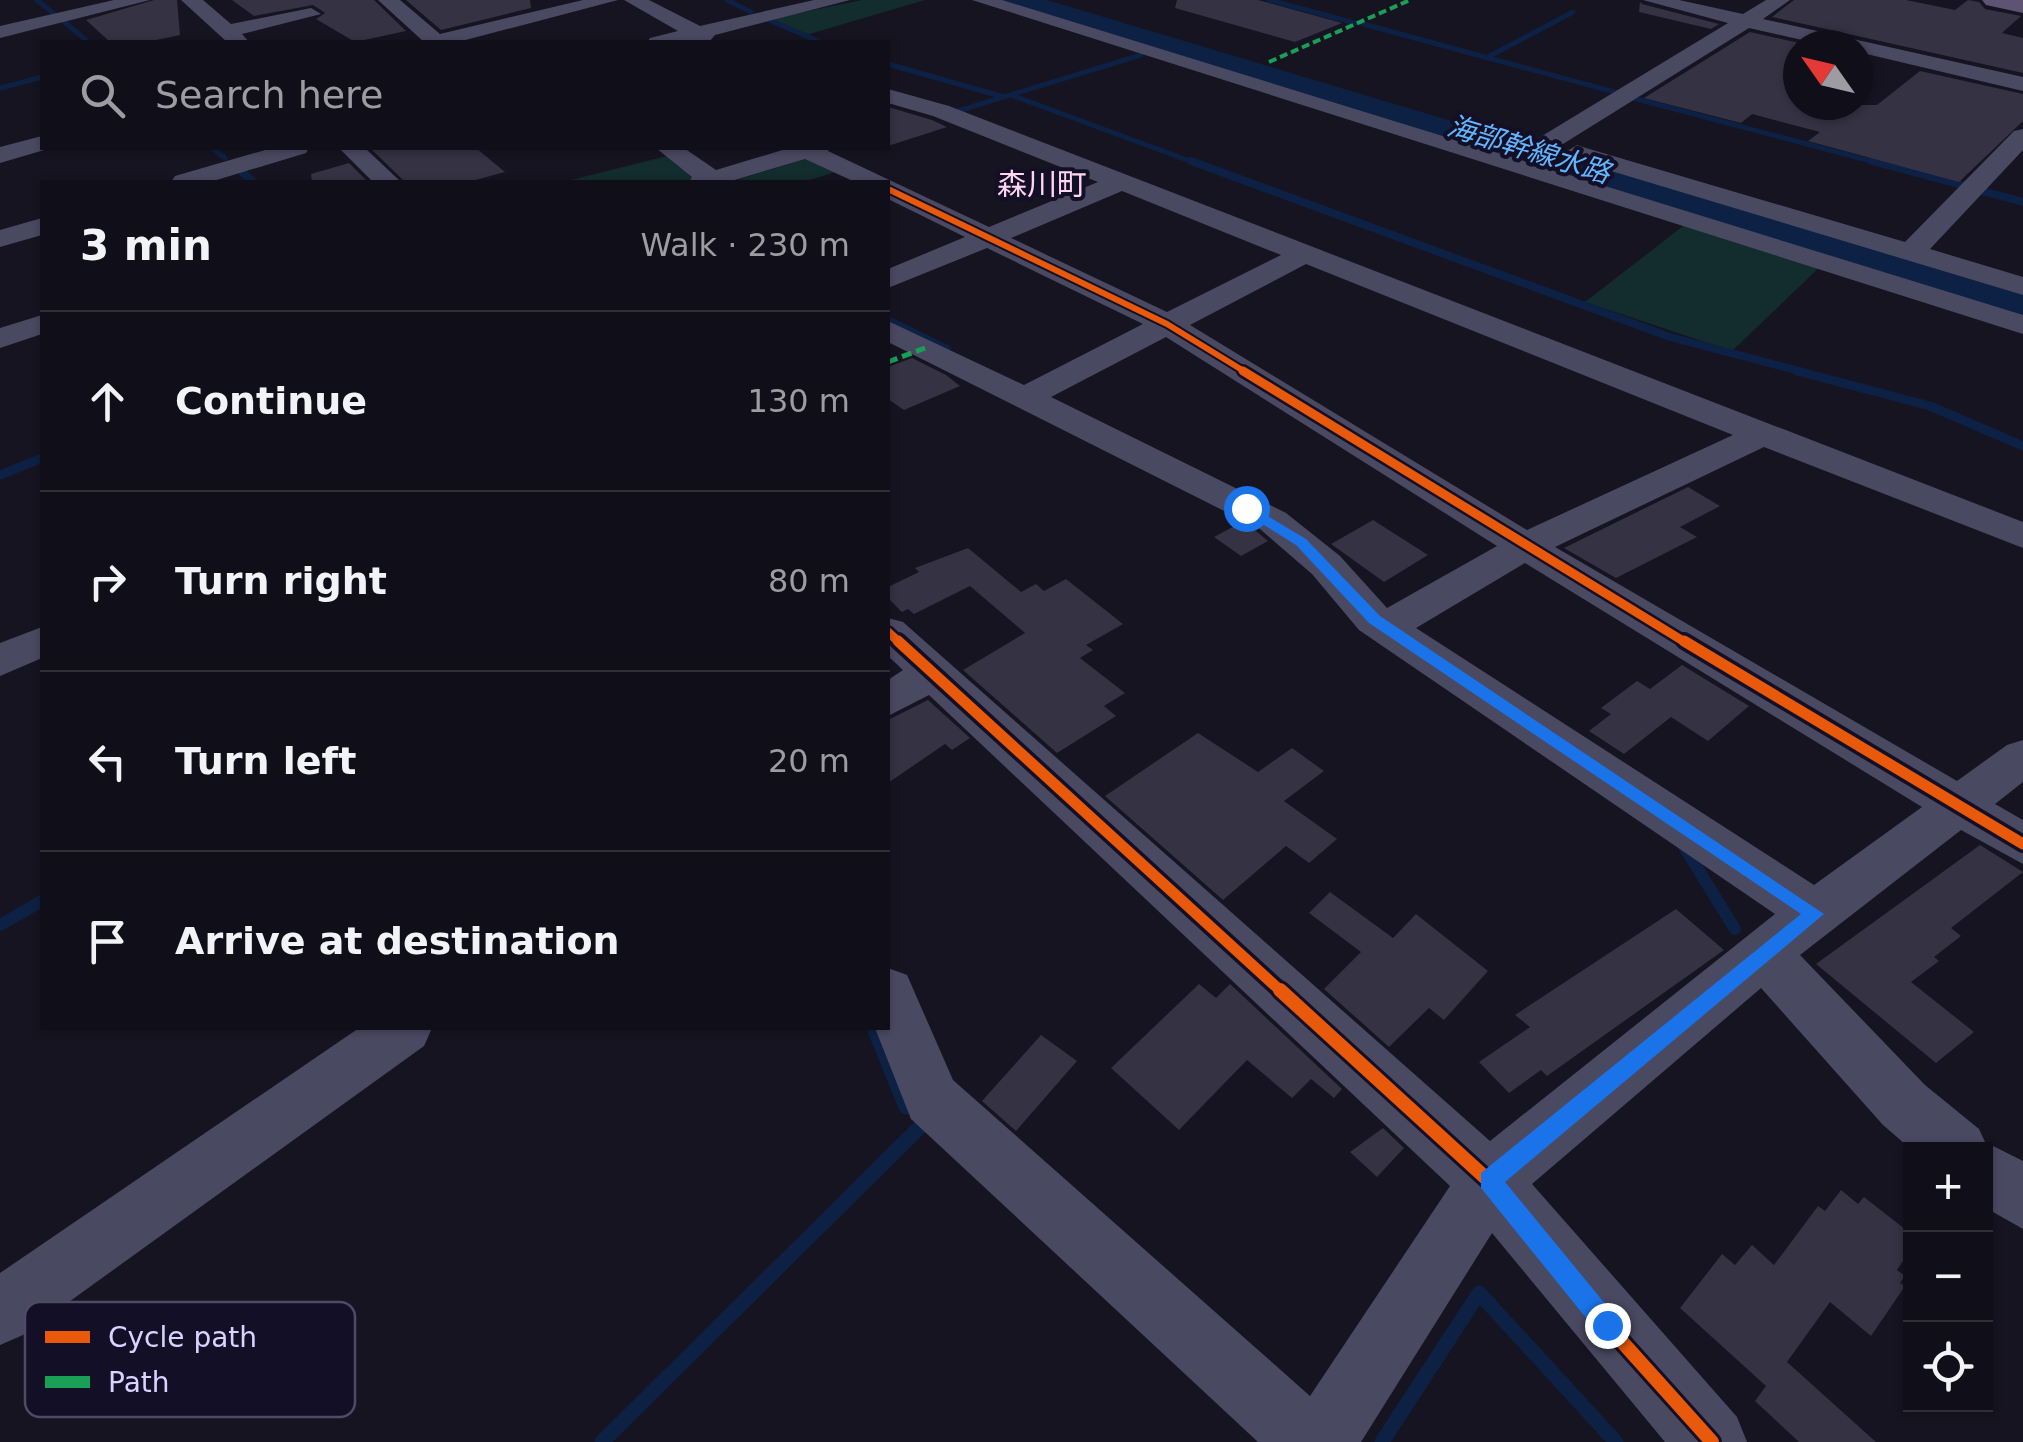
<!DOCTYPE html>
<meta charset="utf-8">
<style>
body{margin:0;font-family:"DejaVu Sans","Noto Sans JP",sans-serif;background:#1e1d26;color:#f1f3f6}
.controls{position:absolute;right:30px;bottom:30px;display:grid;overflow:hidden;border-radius:0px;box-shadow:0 2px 8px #0004}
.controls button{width:90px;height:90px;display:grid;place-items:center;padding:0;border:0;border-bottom:2px solid #302f38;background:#100f19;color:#f1f3f6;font:50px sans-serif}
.compass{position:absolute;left:1783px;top:30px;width:90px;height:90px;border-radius:50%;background:#100f19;box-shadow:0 2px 8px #0004;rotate:304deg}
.stop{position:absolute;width:30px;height:30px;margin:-22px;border:8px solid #1a73e8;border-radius:50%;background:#fff}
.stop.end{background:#1a73e8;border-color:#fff;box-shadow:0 2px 10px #0008}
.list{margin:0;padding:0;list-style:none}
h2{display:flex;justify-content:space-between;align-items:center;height:130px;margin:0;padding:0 40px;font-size:42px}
h2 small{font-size:32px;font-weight:400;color:#9c9ca2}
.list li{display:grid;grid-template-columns:65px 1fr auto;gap:30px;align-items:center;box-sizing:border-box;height:180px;padding:0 40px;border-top:2px solid #302f38}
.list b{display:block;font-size:38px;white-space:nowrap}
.list em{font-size:32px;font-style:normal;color:#9c9ca2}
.icon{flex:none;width:55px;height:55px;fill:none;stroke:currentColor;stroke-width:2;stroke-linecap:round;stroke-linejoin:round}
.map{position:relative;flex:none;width:2023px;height:1442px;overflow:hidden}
.search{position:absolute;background:#100f19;box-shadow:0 2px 8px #0004;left:40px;top:40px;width:850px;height:110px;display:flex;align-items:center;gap:25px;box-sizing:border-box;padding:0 35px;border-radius:0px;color:#9c9ca2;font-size:38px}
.panel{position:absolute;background:#100f19;box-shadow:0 2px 8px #0004;left:40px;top:180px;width:850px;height:850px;border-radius:0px}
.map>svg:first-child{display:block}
.green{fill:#132c2d}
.water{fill:#0d2144}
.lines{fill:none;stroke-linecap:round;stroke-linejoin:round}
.stream-far4{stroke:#0d2144;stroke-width:5}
.stream-far3{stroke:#0d2144;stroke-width:8}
.stream-far2{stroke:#0d2144;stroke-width:9}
.stream-far1{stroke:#0d2144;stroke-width:12}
.stream{stroke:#0d2144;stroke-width:15}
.building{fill:#343243}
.minor{fill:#4a4962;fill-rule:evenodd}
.major{fill:#5e5373;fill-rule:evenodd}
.quiet-far1{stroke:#1a9f57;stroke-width:4;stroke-dasharray:8 4;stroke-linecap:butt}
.quiet{stroke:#1a9f57;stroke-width:5;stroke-dasharray:10 5;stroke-linecap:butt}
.cycleway-far3-casing{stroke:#130f26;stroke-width:10}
.cycleway-far2-casing{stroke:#130f26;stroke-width:14}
.cycleway-far1-casing{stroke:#130f26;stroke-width:18}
.cycleway-casing{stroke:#130f26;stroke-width:20}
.cycleway-far3{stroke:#e8590c;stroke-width:6}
.cycleway-far2{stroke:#e8590c;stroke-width:9}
.cycleway-far1{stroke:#e8590c;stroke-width:11}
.cycleway{stroke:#e8590c;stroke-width:14}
.route{fill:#1a73e8}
.labels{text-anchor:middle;stroke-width:8;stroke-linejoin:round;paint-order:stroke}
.far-water-label{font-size:28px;font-style:italic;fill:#62b6ff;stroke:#130f26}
.far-quarter-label{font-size:30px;fill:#ffd6f0;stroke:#130f26}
.key{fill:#130f26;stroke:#4e4a67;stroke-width:2.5}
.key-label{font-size:28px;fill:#d9d4ff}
</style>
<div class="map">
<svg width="2023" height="1442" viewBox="0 0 2023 1442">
<rect width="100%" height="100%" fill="#161421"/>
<!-- green -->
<path class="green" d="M862,0H925L806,35L770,19Z
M671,155L702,180L563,182Z
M808,158L835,172L803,182H730Z
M1687,223L1822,265L1732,351L1585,302Z"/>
<!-- water -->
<path class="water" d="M997,0H1047L2023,292V318Z"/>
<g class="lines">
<!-- stream-far4 -->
<path class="stream-far4" d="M37,0L58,17
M727,0L751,12
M1269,0L1355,23
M61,19L88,42
M769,20L820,42
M1363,24L1622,94
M1486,58L1573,12
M888,64L1004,97
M0,88L42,77
M1011,95L1198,164
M1633,98L1882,164
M958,111L1141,55
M212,148L225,158"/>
<!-- stream-far3 -->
<path class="stream-far3" d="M1191,161L1670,337L1807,373
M1872,161L1966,186
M243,173L254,182
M1982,191L2023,202
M888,320L947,349"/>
<!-- stream-far2 -->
<path class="stream-far2" d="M1797,371L1930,406L2023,446
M0,475L42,458"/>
<!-- stream-far1 -->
<path class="stream-far1" d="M1683,845L1735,929
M0,925L42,901"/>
<!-- stream -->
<path class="stream" d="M874,1028L906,1107
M602,1442L921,1126
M1382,1442L1479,1293L1616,1442"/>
</g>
<!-- building -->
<path class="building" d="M154,0H177L180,35L147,42H110L86,20Z
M232,0H374L406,31L355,42L316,19L325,13L313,5L254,16Z
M406,0H530L531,8L441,30Z
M1177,0H1258L1342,23L1295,42L1175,8Z
M1794,0H1906L1955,10L1968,0L1979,2L1985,9L2021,16L2002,33L2023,38V73L1772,17Z
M1640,2L1642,4L1719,24L1711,29L1639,12Z
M1750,32L1804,44L1798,45V105H1877L1920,71L2023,94V121L1959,182L1808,141L1820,132L1752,114L1741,123L1644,98Z
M888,107L932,120L947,127L888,146Z
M370,148H476L505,172L468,182H405Z
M349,163L368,182H312L311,174Z
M912,358L946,375L960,386L904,410L888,399V367Z
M1688,487L1720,506L1680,527L1697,537L1616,578L1564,548Z
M1373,520L1428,555L1384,582L1331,544Z
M1240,523L1256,531L1268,541L1241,556L1214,537Z
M968,548L1021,592L1036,584L1044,591L1066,579L1123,624L1086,645L1093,650L1080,658L1125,693L1104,706L1116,716L1057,753L963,670L1025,633L970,586L914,614L908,609L902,612L888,598V587L919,572L915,568Z
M1682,665L1749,706L1708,741L1671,717L1624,754L1589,731L1611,714L1601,708L1637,681L1650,689Z
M928,700L970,738L952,750L945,744L888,783V720Z
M1198,733L1258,772L1292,748L1324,771L1284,801L1337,839L1309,863L1286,846L1223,900L1105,796Z
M1980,845L2023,872L1951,928L1961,936L1934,957L1939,961L1911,982L1974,1032L1936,1063L1816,964Z
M1330,892L1393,938L1416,914L1488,971L1444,1020L1429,1008L1389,1047L1324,989L1361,952L1309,913Z
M1676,909L1724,950L1547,1076L1541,1070L1509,1093L1479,1062L1530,1027L1515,1015Z
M1199,984L1216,998L1230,984L1342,1089L1334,1098L1311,1079L1292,1098L1247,1060L1179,1130L1111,1068Z
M1041,1035L1077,1061L1016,1131L982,1101Z
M1383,1128L1404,1148L1377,1177L1350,1152Z
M1841,1190L1858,1204L1864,1197L1910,1233V1250L1897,1270L1905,1276L1900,1283L1905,1286L1871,1336L1830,1302L1787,1362L1876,1442H1799L1755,1401L1766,1386L1680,1308L1722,1254L1735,1265L1752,1245L1774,1265L1818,1206L1825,1211Z"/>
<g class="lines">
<!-- minor -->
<path class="minor" d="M114,0H150L0,38V26Z
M181,0H203L231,24L311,8L321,14L242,34L249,42H227Z
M378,0H400L440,34L583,0H618L458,42H424Z
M624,0H649L700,26L814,0H850L715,35L709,42H647L650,38L678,31Z
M972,0H1002L2023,315V334Z
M1643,0H1679L1743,14L1766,0H1790L1763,19L2023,77V91L1858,52V45H1824L1749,28L1555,149H1537L1534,144L1537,139L1728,23Z
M888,89L949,106L2023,522V548L1764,447L1555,547L1957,781L2007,745L2023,740V782L1995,804L2023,820V864L1961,830L1800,955L1925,1085L1979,1129L1985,1142L2023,1161V1229L1986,1208V1150H1912L1883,1125L1761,988L1532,1184L1737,1417L1747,1442H1665L1492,1233L1361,1442H1258L911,1119L875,1028H888V968L907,975L953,1080L1310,1396L1450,1186L929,695L888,716V680L903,670L888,656V618L903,622L1490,1141L1775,914L1359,630L1312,574L1260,529L888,342V321L1024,385L1143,324L987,248L888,288V269L965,237L888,199V182H855L805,159L728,182H689L692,177L656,148H684L716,170L789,148H829L828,151L989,227L1098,182L933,116L888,103ZM1122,191L1281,255L1167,312L1011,238ZM1306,264L1733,435L1527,530L1190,325ZM1166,337L1497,546L1387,608L1340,556L1286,513L1051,397ZM1525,563L1922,807L1814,885L1416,628Z
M2023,129V150L1930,249L2023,277V295L1568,158L1564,153L1577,145L1586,148L1905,242L2014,131Z
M42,136V148H51L0,163V147Z
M272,148H309L306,153L210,182H171L175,176Z
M339,148H365L401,182H373Z
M42,218V235L0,247V230Z
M42,315V334L0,348V328Z
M42,627V658L0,676V643Z
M359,1028H432L424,1046L23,1335L0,1345V1273Z"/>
<!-- major -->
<path class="major" d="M1982,0H2023V13L1986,5Z"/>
<!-- quiet-far1 -->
<path class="quiet-far1" d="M1269,62L1410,0"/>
<!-- quiet -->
<path class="quiet" d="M888,362L925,348"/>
<defs>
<path id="cycleway-far3" d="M888,189L1167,324L1247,373"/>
<path id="cycleway-far2" d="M1243,371L1688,644
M888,632L901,644"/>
<path id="cycleway-far1" d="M898,641L1283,993
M1684,641L2023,844"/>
<path id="cycleway" d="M1280,990L1489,1181L1607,1325L1712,1442"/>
</defs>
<!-- cycleway-far3 casing -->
<use href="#cycleway-far3" class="cycleway-far3-casing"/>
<!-- cycleway-far2 casing -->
<use href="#cycleway-far2" class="cycleway-far2-casing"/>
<!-- cycleway-far1 casing -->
<use href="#cycleway-far1" class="cycleway-far1-casing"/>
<!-- cycleway casing -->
<use href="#cycleway" class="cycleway-casing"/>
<!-- cycleway-far3 -->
<use href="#cycleway-far3" class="cycleway-far3"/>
<!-- cycleway-far2 -->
<use href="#cycleway-far2" class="cycleway-far2"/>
<!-- cycleway-far1 -->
<use href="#cycleway-far1" class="cycleway-far1"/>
<!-- cycleway -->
<use href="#cycleway" class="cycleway"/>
</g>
<!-- route -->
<path class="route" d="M1242,506H1251L1306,539L1380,616L1824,914L1505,1182L1616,1317L1619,1325L1616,1334L1607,1337L1599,1334L1481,1188V1173L1801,914L1369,623L1296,545L1242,511Z"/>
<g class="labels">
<!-- far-water labels -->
<g class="far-water-label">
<text transform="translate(1529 149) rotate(17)" y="10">海部幹線水路</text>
</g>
<!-- far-quarter labels -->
<g class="far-quarter-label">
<text x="1042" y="195">森川町</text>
</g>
</g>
<!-- legend -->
<rect x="25" y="1302" width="330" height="115" rx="15" class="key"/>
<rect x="45" y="1331" width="45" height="12" fill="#e8590c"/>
<rect x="45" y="1376" width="45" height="12" fill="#1a9f57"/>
<g class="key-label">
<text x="108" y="1347">Cycle path</text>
<text x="108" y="1392">Path</text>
</g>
</svg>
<div class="controls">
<button>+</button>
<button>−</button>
<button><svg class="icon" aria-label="locate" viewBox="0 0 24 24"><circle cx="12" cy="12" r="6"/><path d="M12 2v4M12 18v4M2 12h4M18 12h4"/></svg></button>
</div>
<svg class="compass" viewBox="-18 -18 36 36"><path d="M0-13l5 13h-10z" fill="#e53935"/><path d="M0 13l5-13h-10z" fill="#9c9ca2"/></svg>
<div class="stop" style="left:1246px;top:508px"></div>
<div class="stop end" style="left:1607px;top:1325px"></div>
<div class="search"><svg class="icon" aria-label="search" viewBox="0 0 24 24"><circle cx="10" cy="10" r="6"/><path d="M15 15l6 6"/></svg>Search here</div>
<section class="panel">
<h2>3 min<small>Walk · 230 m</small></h2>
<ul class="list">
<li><svg class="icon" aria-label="ahead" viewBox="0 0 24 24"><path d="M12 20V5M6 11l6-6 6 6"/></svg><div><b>Continue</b></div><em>130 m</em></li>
<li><svg class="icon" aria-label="right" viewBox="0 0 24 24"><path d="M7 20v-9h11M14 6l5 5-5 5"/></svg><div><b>Turn right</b></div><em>80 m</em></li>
<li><svg class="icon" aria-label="left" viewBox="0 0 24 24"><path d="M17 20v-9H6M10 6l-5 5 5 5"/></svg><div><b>Turn left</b></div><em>20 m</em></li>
<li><svg class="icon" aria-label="arrive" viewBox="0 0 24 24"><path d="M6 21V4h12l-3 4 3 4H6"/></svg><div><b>Arrive at destination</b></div></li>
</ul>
</section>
</div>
